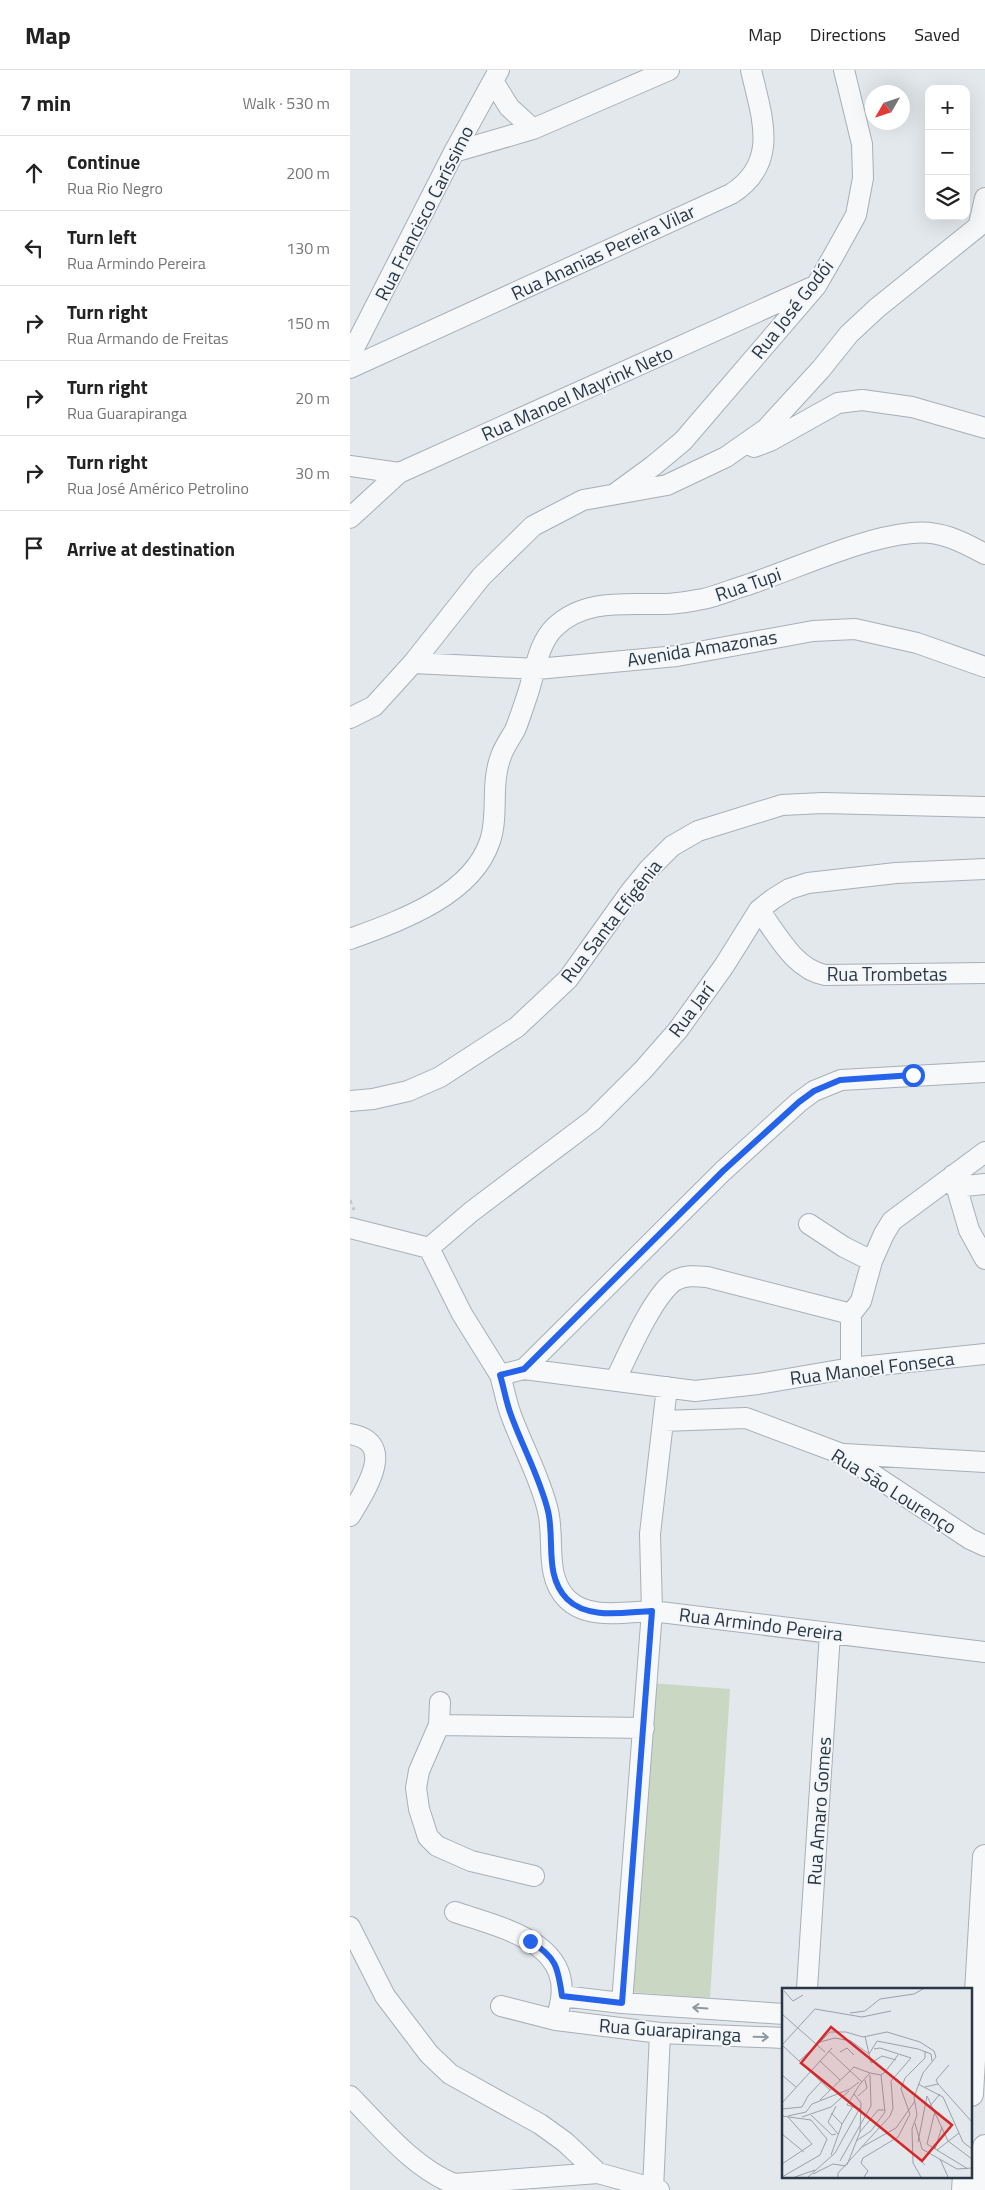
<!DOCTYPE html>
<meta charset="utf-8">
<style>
body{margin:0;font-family:"Titillium Web",sans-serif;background:#f2f2f2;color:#222}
.controls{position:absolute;right:15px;top:15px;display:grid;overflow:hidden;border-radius:10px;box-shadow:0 5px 20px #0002}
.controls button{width:45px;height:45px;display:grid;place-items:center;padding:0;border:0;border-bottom:1px solid #e0e0e0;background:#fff;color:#222;font:25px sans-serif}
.compass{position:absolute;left:515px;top:15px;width:45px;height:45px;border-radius:50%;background:#fff;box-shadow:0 5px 20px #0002;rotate:231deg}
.stop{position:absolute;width:15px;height:15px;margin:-11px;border:4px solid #2563eb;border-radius:50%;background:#fff}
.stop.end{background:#2563eb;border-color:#fff;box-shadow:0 1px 5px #0008}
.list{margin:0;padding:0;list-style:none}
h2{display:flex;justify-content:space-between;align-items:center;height:65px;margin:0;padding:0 20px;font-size:21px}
h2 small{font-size:16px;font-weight:400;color:#767676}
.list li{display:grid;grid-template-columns:32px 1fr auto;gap:15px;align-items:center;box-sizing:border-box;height:75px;padding:0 20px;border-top:1px solid #e0e0e0}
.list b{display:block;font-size:19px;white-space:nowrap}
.list p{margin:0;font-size:16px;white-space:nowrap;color:#767676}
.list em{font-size:16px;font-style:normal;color:#767676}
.icon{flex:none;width:28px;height:28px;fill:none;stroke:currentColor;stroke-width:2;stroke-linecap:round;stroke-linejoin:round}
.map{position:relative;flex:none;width:635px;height:2120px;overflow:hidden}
header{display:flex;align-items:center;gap:30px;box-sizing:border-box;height:70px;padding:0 25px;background:#fff;border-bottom:1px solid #e0e0e0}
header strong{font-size:24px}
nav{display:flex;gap:28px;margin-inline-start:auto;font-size:18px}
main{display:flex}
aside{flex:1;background:#fff}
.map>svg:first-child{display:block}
.green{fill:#cad7c3}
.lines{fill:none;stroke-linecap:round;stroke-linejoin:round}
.minor-casing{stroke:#a7afb7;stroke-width:22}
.tertiary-casing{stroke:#a7afb7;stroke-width:26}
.path{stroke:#c1c6cb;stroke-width:3;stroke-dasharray:4 4;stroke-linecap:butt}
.minor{stroke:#f6f8fa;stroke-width:20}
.tertiary{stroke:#f6f8fa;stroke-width:24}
.oneway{stroke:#9098a0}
.route{stroke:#2563eb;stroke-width:6}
.labels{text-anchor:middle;stroke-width:4;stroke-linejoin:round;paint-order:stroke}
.street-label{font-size:19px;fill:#293746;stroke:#f3f6f9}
.inset-road{fill:none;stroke:#99a1aa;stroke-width:1}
.view{fill:#d62828;fill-opacity:0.15;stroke:#d62828;stroke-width:2.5}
.inset-edge{fill:none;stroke:#293746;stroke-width:2.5}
</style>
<header>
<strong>Map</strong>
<nav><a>Map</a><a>Directions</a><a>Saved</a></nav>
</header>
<main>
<aside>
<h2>7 min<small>Walk · 530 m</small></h2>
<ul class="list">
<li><svg class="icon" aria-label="ahead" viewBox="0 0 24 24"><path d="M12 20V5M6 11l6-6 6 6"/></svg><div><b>Continue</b><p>Rua Rio Negro</p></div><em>200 m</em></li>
<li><svg class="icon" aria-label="left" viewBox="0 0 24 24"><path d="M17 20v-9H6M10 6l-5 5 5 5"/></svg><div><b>Turn left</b><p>Rua Armindo Pereira</p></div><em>130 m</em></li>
<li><svg class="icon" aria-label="right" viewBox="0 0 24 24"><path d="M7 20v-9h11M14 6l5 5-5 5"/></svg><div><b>Turn right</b><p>Rua Armando de Freitas</p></div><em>150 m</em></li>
<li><svg class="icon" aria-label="right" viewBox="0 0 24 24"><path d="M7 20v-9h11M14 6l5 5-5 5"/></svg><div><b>Turn right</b><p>Rua Guarapiranga</p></div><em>20 m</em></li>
<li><svg class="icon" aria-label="right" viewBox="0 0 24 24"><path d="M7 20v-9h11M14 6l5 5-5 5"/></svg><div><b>Turn right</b><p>Rua José Américo Petrolino</p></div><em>30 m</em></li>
<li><svg class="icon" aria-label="arrive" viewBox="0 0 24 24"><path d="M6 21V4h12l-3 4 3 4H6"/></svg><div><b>Arrive at destination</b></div></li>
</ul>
</aside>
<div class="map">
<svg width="635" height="2120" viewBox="0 0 635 2120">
<rect width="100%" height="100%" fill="#e3e8ec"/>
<!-- green -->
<path class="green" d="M300,1613L380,1619L360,1928L280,1922Z"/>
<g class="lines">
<defs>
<path id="minor" d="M143,11L159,37L183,59
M104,82L183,59L319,0
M629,154L635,128
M0,286L104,82L149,0
M0,298L381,124C430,93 412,48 401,0
M404,377L420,371L488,333L512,330L562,337L635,358
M0,396L49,403
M266,423L303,396L333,371L466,216L485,183L506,145L513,108L512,74L494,0
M0,448L49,403L460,218
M63,593L187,599L327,586L463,561L505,559L567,573L635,597
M0,648L24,636L63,593L131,507L183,456L233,430L317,415L376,387L416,359L471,299L499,264L527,238L635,151
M409,840C427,864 444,899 475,905L635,903
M0,869C49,851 122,826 140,771C149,745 140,714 151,686C154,677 160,669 165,660C170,648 174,635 178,623C185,602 188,573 205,557C235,528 277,535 315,534C328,534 341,531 353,529C367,526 381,520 394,516C446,499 509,468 562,463C590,460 611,471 635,484
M0,1031L23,1029L58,1021L90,1007L167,957L218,909L281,821L299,799L322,776L348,761L432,735L473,733L635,737
M603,1105L619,1160L635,1189
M605,1117L635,1114
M459,1154L494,1177L522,1191
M0,1158L79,1178L112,1244L150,1305L174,1299L345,1321L408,1314L501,1298L635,1284
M79,1178L121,1142L243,1050L293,1000L328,960L374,896L409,840L423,829L439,819L458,813L546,803L635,799
M501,1298V1244L511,1231L522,1191L534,1164L542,1151L635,1082
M174,1299L373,1101L449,1032L464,1021L491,1010L635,1002
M150,1305C154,1318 156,1332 161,1345C173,1378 190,1407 198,1441C205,1470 194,1506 217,1529C238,1550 275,1542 302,1541L635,1582
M266,1309C277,1286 304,1223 326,1210C336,1205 346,1206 357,1207L501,1244
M313,1351L396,1348L492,1384L620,1469L635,1476
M0,1364C49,1372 14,1422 0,1446
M494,1384L635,1392
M90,1632L89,1655L69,1701L66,1718L69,1739L78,1767L87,1776L121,1791L184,1806
M89,1655L294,1658
M105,1842C152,1858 227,1873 209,1939
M0,1857L35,1926L79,1984L100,2004L190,2054L215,2072L248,2103L309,2120
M457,1919L480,1563
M212,1926L272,1933L434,1944
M272,1933L302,1541L300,1464L317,1317
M151,1936L206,1950L310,1963L434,1968
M0,2026C31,2057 62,2097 104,2114L248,2103
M303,2120L310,1963"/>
<path id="tertiary" d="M621,2024L635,1787
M614,2120L615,2106
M633,2120L635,2077"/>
</defs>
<!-- minor casing -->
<use href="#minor" class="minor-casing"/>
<!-- tertiary casing -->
<use href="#tertiary" class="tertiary-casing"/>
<!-- path -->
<path class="path" d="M0,1130L4,1140"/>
<!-- minor -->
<use href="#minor" class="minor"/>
<!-- tertiary -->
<use href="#tertiary" class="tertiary"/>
</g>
<!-- one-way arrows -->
<defs><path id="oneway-shaft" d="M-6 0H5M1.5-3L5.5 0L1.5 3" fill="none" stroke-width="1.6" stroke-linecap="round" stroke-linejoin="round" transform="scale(1.25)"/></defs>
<g class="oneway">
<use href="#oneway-shaft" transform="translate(350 1938) rotate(-176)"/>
<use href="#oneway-shaft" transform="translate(411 1967) rotate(2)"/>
</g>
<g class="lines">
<!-- route -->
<path class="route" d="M180,1871C206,1887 208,1897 212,1926L272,1933L302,1541C275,1542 238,1550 217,1529C194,1506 205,1470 198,1441C190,1408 173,1378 161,1345C156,1332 154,1318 150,1305L174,1299L373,1101L449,1032L464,1021L490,1010L563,1005"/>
</g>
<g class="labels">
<!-- street labels -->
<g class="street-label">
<text transform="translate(74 143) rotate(-63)" y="7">Rua Francisco Caríssimo</text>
<text transform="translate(253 182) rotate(-25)" y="7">Rua Ananias Pereira Vilar</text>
<text transform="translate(442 239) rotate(-52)" y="7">Rua José Godói</text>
<text transform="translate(227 323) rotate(-24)" y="7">Rua Manoel Mayrink Neto</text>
<text transform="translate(398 514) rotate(-19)" y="7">Rua Tupi</text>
<text transform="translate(352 578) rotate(-9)" y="7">Avenida Amazonas</text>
<text transform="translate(261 851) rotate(-52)" y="7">Rua Santa Efigênia</text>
<text x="537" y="911">Rua Trombetas</text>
<text transform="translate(341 940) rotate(-53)" y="7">Rua Jarí</text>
<text transform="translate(522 1298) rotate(-7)" y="7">Rua Manoel Fonseca</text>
<text transform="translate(544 1421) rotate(32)" y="7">Rua São Lourenço</text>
<text transform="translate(411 1554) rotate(7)" y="7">Rua Armindo Pereira</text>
<text transform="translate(469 1741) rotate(-86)" y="7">Rua Amaro Gomes</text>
<text transform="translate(320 1960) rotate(4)" y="7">Rua Guarapiranga</text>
</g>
</g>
<!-- overview -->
<g transform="translate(432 1918)">
<rect width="190" height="190" fill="#e3e8ec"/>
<path class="inset-road" d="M2,3L11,13L21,7M68,25L83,23L98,11L132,6L141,1M0,26L43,64M83,48L89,75L100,68L114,72M38,54L48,44H64L81,49L105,44L138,54L152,63L154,69L141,85L132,109L135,127L130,141L131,175L139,189M0,57L33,21L80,29L109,23M0,57L48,102M47,63L80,94M58,64L65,60L72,67M17,73L38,54L53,50L69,53L87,66L95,53L136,61L149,66L150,73M38,73L58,92M0,87L14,99M136,96L161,109L181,154L190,161M156,96L154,92L167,77M143,99L156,96L190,134M76,108L85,100L83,92M38,112L72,79L88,85M0,115L50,60M54,118L46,134L56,146M148,118L158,106M0,121L20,119L26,108L40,93M79,121L65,117L78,96L88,85L99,87L103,84L116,67M153,123L145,156L186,181M49,125L60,136M29,127L50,147L54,146M0,128L29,132L45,151L38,167L0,189M6,128L24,124L30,116L68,101L77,94M20,129L49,119L67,103M133,135L140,161L175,181L190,180M78,144L96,122H103M0,146L22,164M74,153L89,143L103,124L99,87M136,154L145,108L166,153L190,171M153,161L160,139M77,162L108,128L111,120L109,93L129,70L98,60L92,61M155,162L177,145M132,166L143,177M49,167L60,136L71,118M158,171L166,189M58,173L89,118L88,87M0,176L30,156L6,129M65,177L78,144L79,115L72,106M31,186L51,176L64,178M13,189L33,182M26,189L53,165L78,120M56,189V185L80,159L114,140L133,113M82,189L86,183L79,175L81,170L116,149L128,126L119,101L123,90L143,70V63"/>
<path class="view" d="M49,39L170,137L140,173L19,75Z"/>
<rect width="190" height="190" class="inset-edge"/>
</g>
</svg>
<div class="controls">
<button>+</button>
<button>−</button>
<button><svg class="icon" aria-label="layers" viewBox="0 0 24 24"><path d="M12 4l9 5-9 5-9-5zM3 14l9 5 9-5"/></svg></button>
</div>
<svg class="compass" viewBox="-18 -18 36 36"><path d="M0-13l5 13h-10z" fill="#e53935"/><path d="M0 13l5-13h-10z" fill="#767676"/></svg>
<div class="stop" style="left:563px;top:1005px"></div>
<div class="stop end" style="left:180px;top:1871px"></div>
</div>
</main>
